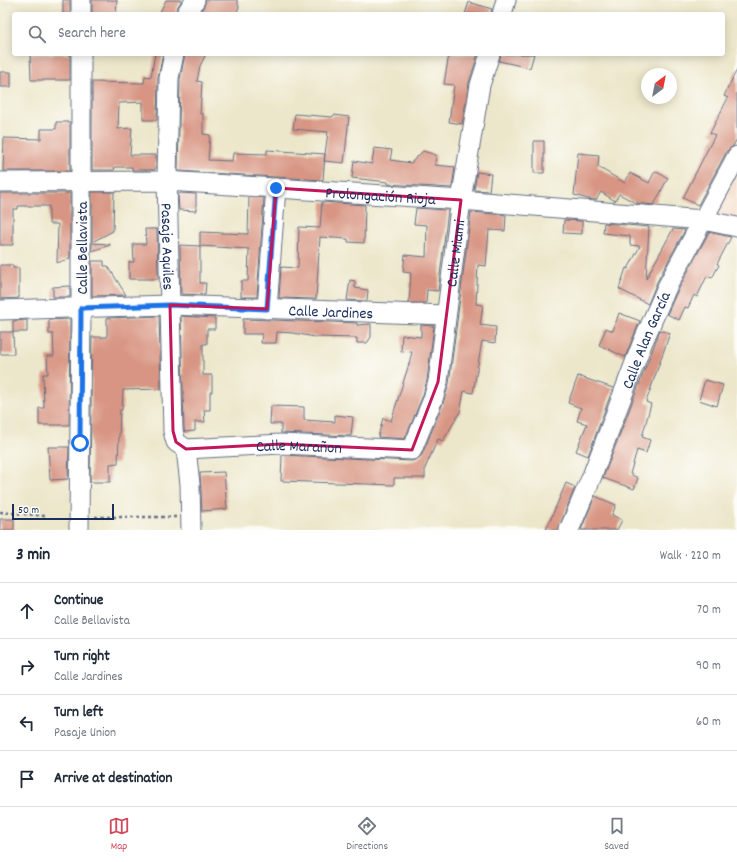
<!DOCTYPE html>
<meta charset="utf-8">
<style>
body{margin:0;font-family:Dekko,sans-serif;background:#f6f6f7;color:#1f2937}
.compass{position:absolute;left:641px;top:68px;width:36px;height:36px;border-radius:50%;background:#fff;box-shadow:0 2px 10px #0003;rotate:32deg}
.scale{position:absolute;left:12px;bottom:10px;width:102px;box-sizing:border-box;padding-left:4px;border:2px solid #1b2f5e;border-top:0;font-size:11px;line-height:14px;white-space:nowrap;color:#1b2f5e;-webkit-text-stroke:3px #fdfcf7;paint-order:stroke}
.stop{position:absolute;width:12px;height:12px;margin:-9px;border:3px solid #1a73e8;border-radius:50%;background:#fff}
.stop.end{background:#1a73e8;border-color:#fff;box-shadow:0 1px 4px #0008}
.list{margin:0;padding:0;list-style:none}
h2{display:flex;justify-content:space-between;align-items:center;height:52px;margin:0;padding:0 16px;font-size:17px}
h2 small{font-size:13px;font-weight:400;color:#747a83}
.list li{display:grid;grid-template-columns:26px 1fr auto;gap:12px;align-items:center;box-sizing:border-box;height:56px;padding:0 16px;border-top:1px solid #e0e1e3}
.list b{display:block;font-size:15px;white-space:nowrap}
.list p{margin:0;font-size:13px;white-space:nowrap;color:#747a83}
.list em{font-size:13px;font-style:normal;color:#747a83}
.icon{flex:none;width:22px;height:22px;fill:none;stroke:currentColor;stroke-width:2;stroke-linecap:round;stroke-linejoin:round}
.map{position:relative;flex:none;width:737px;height:530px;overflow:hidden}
.search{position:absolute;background:#fff;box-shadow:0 2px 10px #0003;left:12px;right:12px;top:12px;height:44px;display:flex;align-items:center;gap:10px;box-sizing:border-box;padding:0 14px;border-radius:4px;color:#747a83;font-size:15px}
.sheet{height:276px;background:#fff}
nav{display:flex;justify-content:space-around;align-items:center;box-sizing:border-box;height:56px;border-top:1px solid #e0e1e3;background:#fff;font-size:11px;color:#747a83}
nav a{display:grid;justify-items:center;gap:2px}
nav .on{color:#d1495b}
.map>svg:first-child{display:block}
.built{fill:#f2d4be}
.building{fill:#d89583}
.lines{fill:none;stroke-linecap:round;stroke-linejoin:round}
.minor-casing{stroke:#646f84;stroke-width:21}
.path{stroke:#646f84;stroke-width:2.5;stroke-dasharray:3 3;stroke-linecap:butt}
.minor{stroke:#fff;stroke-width:19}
.route{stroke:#1a73e8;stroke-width:5}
.marked{fill:none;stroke:#c2185b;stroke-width:3;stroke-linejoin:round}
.labels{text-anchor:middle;stroke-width:4;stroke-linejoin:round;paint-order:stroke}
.street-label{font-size:16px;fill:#1b2f5e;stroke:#fdfcf7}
</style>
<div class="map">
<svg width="737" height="530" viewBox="0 0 737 530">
<rect width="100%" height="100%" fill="#fdfcf7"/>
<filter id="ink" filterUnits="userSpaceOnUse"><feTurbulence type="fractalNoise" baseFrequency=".025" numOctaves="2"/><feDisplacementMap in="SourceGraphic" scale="8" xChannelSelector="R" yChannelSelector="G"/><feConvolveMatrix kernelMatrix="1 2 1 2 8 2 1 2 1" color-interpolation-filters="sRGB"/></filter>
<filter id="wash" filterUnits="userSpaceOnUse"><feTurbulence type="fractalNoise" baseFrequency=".012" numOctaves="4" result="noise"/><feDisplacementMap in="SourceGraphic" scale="16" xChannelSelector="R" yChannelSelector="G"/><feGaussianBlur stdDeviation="0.9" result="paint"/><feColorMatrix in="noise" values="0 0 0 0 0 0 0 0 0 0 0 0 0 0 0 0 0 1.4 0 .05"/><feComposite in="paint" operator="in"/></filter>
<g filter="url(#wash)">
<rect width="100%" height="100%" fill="#ece7ca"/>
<!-- built -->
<path class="built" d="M737,175V220L715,215Z"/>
<g id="blocks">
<!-- building -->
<path class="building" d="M63,0H70V14H63Z
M92,0H117L116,14H92Z
M166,0H182L177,8L175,14H159Z
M206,0H237L239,7L236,14H199L204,6Z
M469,2L492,9L491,14H465Z
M30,54H70V80H31Z
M155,54H163L158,78L157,120H143V102L119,103L118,129L132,128L130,155H156V168L154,170H132V167H115L114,170H92V82L144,83L145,76L151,77Z
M185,54H206L200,66L197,81L202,82L200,114H203V134L210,135L208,160L232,161L233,153L267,154V150L325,154L323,180L178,171L180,79Z
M449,54H478L469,83L462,124L449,122L454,85L444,84Z
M501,54H534L530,68L499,61Z
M737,69V139L733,146L727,151L698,205L683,198L715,135L710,133L728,98L724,96Z
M0,72H11V87H0Z
M295,114L332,117L334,115L349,117L344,163L324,161L328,132L293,129Z
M56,122H70V171H3L4,138L41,139V129H56Z
M534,141H544V173H534Z
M374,148L392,150L390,160L411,163L423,151L436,155L435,165L455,167L452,188L388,184V182L352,178L354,161L372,164Z
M578,153L599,155L598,167L625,183L630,173L649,183L655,171L668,178L654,205L636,203L619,194L615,201L601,192L596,200L588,199L574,195Z
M477,172L491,174L489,191L474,190Z
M92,192H114L113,231L92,242Z
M0,193H70V258L57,263L58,224H49V206H18V209H13V245H0Z
M180,193L196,194V211L179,210L178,195Z
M249,197L264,198L257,297H241V281H248L249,249L200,246V232L248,234Z
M322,202L365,205L364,243L348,242V239L320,237L316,299L279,298L281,267L298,268L299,227L320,228Z
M416,208L448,210L438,291L427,290L426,303H409L411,273L403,272L405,255L426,257L427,225L414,224Z
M471,212L506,215L505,231L489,230L486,266L478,265L476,304L483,305L480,325L496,327L495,343L482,341L473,393L464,391L460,412L443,441L438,439L425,468V478H394V485L281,481L282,455L412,461L417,459L422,455L443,403L449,384Z
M564,220L582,221V234L563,233Z
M604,223L649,227L646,279L673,229L685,230L657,282L648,304L619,289L626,268L628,269L640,246L630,245V236L603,233Z
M145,229H157L158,279H129V262H134L133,244H146Z
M709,232L731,237L717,264L719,265L712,278L707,276L697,297L694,295L688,308L685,307L679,320L667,314L677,292Z
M92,243L110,244V245L92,251Z
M180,245L200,246V283H206L205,295L181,294Z
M92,261H104V266H108L126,295L92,296Z
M0,265H13V268H19V298L0,299Z
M350,280L355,281V288L368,290L367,301L347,300Z
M70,286V297H53V287Z
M619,313L640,321L625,357L599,345L606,328L613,331Z
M159,316L161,389L123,390L122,410H120L118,463L110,464V482H90L92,337H107V318Z
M181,316L215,318V329H207V344H203V375H212V392H210V410H204L205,422H195V431L185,432L184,429Z
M70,319L69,425H39V408H44L43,374H48L47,356H54L53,334H49V320Z
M243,319L357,323V325L371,324V337L367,343H357V338L315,337L293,333L277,332L276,343H261L262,334H243Z
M27,320V332H13V321Z
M421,325L434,326L427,380L423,395L405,439L378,437L383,418L391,421L409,364L412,352L401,351L402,335L421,337Z
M660,330L670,333L646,402L651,404L642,437L650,440L646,453L637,450L630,474L638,478L634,489L603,478Z
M0,332H13L14,354H0Z
M578,376L613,388L588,456L576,451L587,424L577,421L581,408L568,403Z
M705,380L723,385L717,406L699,400Z
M271,406L304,407V420L335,422V415L353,417L351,436L281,433V424H270Z
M48,447H69L68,479L50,480Z
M224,472L227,509L202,511L200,473Z
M566,483L575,487L558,530H546Z
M595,496L616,505L612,515L622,520L617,530H581Z
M0,519H14V530H0Z"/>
</g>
</g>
<g filter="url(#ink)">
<use href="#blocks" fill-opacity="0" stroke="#646f84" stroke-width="1"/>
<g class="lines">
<defs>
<g id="minor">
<path d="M81,0V14"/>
<path d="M186,14L195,0"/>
<path d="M502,14L506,0"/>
<path id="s1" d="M174,54L169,78L167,181L173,431L176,442L186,449L190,484L191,530"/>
<path id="s2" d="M0,182L167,181L461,200L703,220L737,227"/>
<path d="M267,309L276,188"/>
<path id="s3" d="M0,310L170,305L446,315"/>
<path id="s4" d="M186,449L281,444L412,450L433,399L438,382L461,200L480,85L490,54"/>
<path d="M79,530L81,308V54"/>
<path id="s5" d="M569,530L592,476L642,344L667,287L737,156"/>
</g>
</defs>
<!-- minor casing -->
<use href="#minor" class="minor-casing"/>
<!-- path -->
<path class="path" d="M0,512L46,516
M95,517H176"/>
<!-- minor -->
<use href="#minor" class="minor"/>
</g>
</g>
<g class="lines" filter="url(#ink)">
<!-- route -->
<path class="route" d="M80,443L81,308L170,305L267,309L276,188"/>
</g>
<!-- marked area -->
<path class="marked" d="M276,188L461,200L438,382L412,450L281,444L186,449L176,442L173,431L170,305L267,309Z"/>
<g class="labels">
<!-- street labels -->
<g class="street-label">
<text dy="6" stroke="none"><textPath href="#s2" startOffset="381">Prolongación Rioja</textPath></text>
<text dy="6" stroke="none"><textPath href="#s1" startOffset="193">Pasaje Aquiles</textPath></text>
<text transform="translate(81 248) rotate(-90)" y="6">Calle Bellavista</text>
<text dy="6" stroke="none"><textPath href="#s4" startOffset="429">Calle Miami</textPath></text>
<text dy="6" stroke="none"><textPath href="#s3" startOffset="331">Calle Jardines</textPath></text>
<text dy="6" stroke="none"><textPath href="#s5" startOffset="205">Calle Alan García</textPath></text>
<text dy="6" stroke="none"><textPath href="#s4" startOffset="113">Calle Marañon</textPath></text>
</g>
</g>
</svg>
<svg class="compass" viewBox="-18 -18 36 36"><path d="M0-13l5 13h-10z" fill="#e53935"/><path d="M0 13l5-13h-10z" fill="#747a83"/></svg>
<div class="scale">50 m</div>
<div class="stop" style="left:80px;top:443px"></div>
<div class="stop end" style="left:276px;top:188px"></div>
<div class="search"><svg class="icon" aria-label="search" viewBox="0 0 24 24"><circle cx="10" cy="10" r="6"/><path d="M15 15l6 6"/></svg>Search here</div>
</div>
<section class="sheet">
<h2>3 min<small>Walk · 220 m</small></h2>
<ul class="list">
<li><svg class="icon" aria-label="ahead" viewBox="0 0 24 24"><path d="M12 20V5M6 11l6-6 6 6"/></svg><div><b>Continue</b><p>Calle Bellavista</p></div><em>70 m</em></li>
<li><svg class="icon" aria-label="right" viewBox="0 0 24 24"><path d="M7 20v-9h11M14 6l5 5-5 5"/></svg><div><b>Turn right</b><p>Calle Jardines</p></div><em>90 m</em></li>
<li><svg class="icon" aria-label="left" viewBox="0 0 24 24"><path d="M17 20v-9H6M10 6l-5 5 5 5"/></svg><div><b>Turn left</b><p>Pasaje Union</p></div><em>60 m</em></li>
<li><svg class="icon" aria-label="arrive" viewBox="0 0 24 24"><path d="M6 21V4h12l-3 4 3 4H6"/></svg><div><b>Arrive at destination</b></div></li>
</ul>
</section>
<nav>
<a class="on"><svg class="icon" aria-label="map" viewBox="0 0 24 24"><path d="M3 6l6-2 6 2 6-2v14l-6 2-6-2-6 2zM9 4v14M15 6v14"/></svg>Map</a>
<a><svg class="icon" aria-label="directions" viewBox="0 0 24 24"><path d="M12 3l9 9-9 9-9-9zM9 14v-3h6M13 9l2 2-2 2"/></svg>Directions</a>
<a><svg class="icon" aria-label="saved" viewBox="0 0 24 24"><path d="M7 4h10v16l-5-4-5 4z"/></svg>Saved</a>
</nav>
